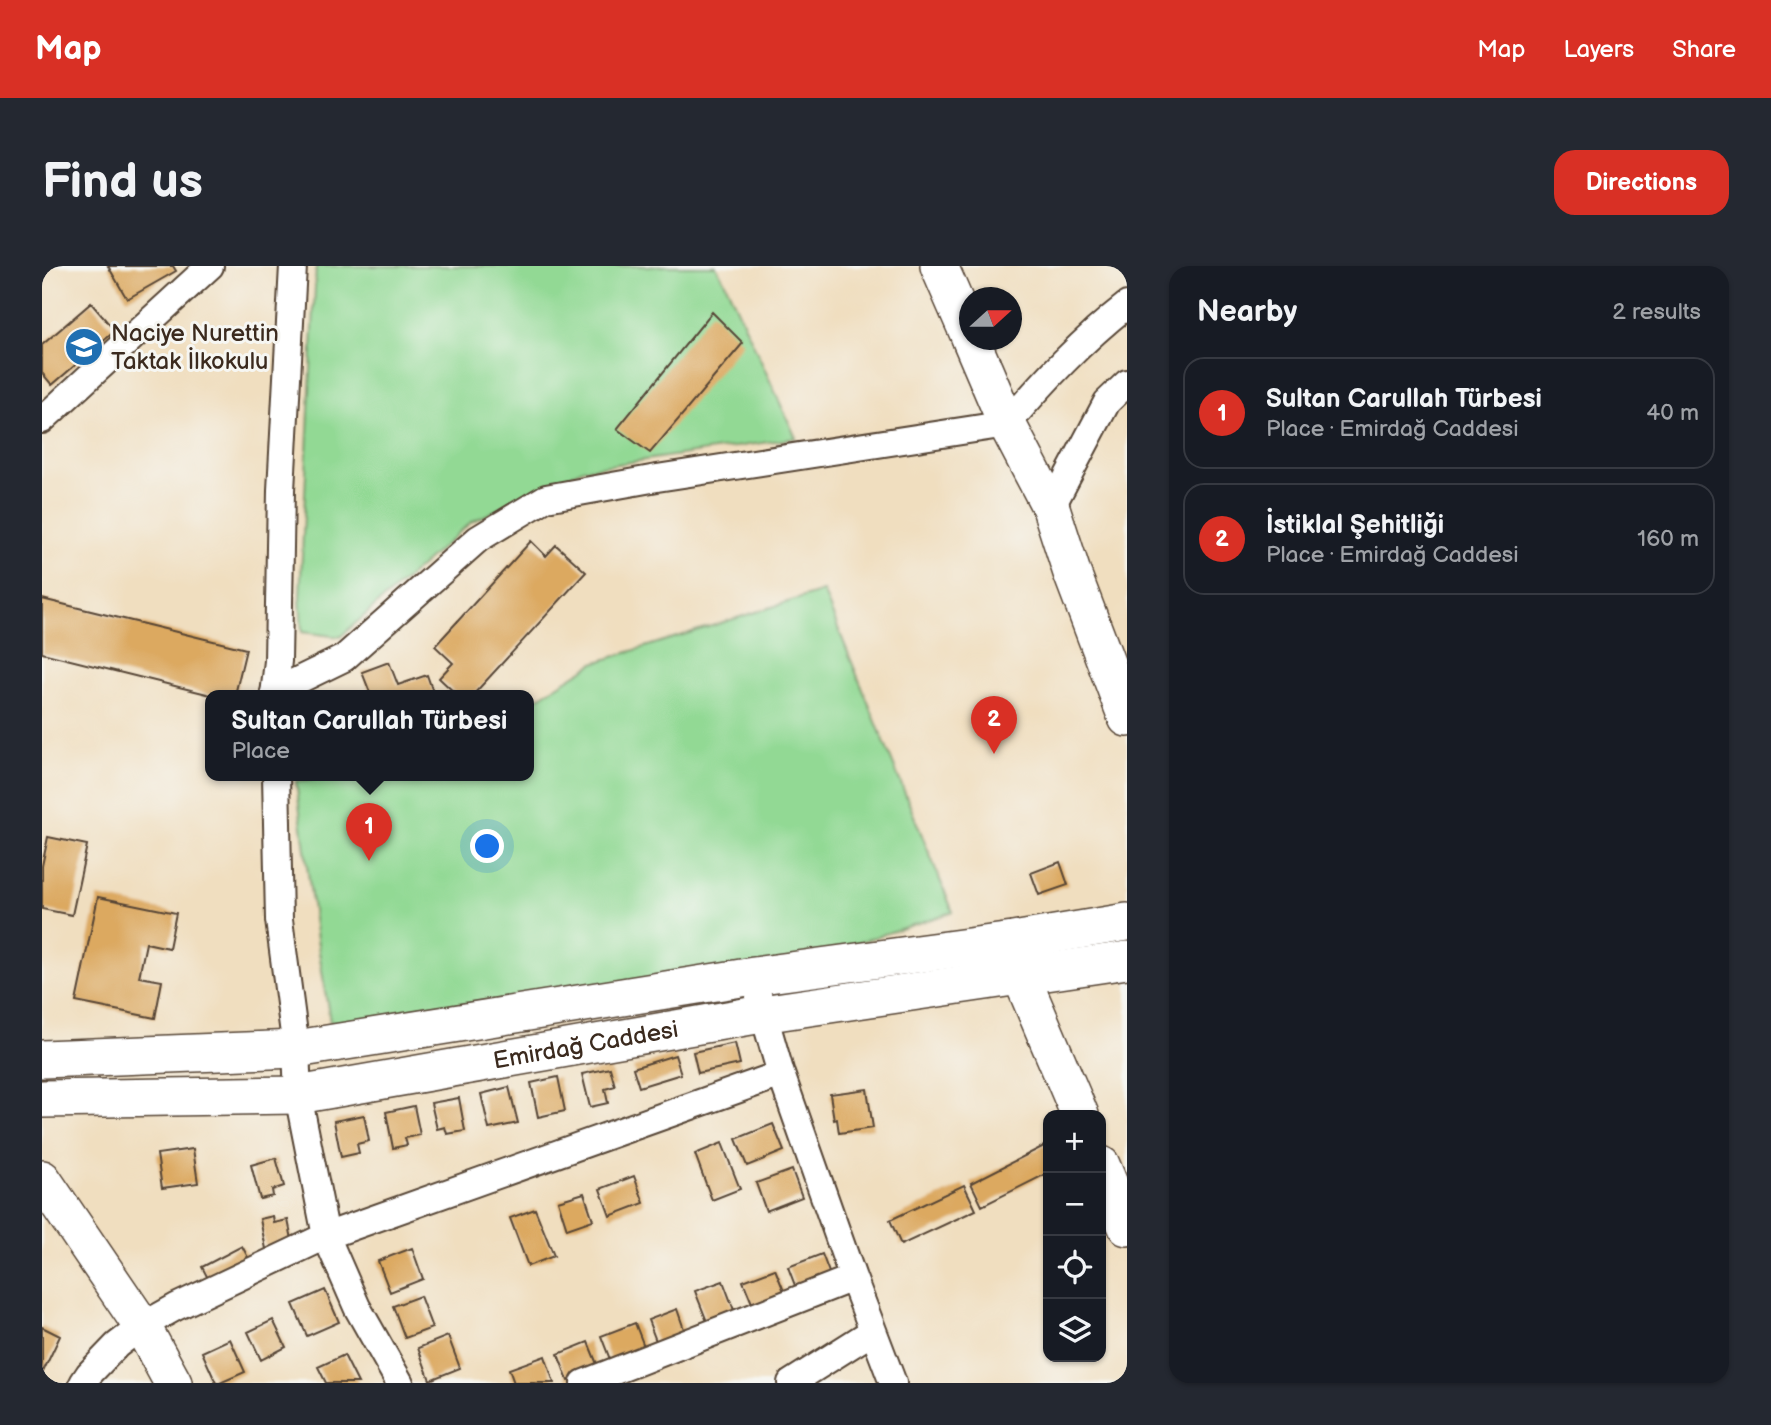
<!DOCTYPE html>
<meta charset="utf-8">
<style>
body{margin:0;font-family:"Balsamiq Sans",sans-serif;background:#242831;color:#f1f3f6}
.controls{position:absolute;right:21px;bottom:21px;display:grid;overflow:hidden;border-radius:14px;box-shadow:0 2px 5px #0004}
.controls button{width:63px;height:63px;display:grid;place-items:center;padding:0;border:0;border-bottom:2px solid #363941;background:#171b24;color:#f1f3f6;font:35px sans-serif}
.compass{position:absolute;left:917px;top:21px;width:63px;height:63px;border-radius:50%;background:#171b24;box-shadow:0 2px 5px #0004;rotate:69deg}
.you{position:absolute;left:446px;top:581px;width:24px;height:24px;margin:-18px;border:5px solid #fff;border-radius:50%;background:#1a73e8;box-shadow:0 0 0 10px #1a73e833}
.badge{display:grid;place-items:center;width:46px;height:46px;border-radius:50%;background:#d93025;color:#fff;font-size:23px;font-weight:700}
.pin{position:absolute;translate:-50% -58px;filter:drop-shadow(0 2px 4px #0008)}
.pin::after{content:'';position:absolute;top:37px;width:24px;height:21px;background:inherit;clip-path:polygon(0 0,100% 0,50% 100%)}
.popup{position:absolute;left:163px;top:424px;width:329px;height:91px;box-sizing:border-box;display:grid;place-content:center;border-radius:14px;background:#171b24;filter:drop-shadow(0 2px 5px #0005);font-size:23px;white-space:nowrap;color:#9ea1a6}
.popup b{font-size:26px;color:#f1f3f6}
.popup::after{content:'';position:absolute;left:50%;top:100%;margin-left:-14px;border:14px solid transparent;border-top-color:#171b24}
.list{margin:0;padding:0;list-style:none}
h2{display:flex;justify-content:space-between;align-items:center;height:91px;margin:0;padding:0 28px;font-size:30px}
h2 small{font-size:23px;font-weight:400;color:#9ea1a6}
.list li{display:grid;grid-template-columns:46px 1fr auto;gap:21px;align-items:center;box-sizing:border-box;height:112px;margin:0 14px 14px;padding:0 14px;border:2px solid #363941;border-radius:21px}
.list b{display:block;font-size:26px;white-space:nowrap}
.list p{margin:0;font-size:23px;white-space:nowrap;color:#9ea1a6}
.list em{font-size:23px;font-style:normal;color:#9ea1a6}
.icon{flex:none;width:38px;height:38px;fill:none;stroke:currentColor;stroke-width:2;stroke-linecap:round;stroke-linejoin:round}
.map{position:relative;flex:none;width:1085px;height:1117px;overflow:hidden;border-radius:21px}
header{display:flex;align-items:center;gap:42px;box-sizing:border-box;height:98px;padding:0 35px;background:#d93025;color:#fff}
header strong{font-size:33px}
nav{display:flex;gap:38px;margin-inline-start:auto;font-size:24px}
.intro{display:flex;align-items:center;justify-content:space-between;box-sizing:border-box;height:168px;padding:0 42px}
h1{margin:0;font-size:49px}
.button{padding:18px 32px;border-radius:21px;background:#d93025;color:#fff;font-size:24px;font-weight:700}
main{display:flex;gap:42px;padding:0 42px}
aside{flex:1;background:#171b24;border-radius:21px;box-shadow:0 2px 5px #0004}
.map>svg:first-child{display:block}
.green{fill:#92d994;stroke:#668259;stroke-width:2}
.building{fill:#dca960}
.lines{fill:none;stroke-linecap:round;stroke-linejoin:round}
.street-casing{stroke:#564536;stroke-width:30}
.secondary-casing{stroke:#564536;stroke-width:40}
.street{stroke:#fff;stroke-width:26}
.secondary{stroke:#fff;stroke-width:37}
.labels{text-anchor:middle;stroke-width:6;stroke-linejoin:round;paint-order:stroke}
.poi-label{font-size:24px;fill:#3b2a1e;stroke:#f6f6f2;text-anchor:start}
.street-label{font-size:24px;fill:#3b2a1e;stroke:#f6f6f2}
</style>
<header>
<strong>Map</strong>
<nav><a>Map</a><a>Layers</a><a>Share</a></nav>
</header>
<div class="intro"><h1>Find us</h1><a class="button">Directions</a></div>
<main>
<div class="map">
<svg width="1085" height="1117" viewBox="0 0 1085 1117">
<rect width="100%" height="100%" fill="#f6f6f2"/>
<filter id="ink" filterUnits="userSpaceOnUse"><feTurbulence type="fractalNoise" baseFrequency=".0143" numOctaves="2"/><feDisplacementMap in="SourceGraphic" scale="14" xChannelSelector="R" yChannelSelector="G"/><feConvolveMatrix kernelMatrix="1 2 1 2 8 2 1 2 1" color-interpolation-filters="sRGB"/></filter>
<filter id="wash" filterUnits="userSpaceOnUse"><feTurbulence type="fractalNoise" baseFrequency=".00686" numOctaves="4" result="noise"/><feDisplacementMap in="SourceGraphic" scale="28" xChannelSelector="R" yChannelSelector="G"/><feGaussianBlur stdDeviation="1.57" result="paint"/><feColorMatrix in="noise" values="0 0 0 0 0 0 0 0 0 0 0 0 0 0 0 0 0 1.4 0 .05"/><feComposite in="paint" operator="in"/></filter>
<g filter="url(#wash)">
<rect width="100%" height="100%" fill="#f0debf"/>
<!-- green -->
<path class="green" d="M274,0H674L683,16L754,172L541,203L429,256L298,371L260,366L258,331Z
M781,325L911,646L712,710L417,757L288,756L273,660L254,515L314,509H486V438L552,397Z"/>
<g id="blocks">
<!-- building -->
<path class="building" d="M66,0H131L134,5L85,33Z
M49,37L73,65L10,119L0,107V79Z
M670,46L701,77L608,187L575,163Z
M489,275L504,290L514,279L544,306L431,429H415L397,412L411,397L393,380Z
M0,333L204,383L193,429H169L0,387Z
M347,396L356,419L385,409L392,429H329L320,406Z
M6,571L45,579L30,649L0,643V600Z
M1018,596L1026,619L997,629L989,607Z
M56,631L134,647L127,682L104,677L97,711L120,715L113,752L34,736Z
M693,777L698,798L656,807L651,786Z
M633,789L639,808L597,821L591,802Z
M568,802L573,820L563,823L566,837L548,841L540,808Z
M516,811L523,845L496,851L489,817Z
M467,821L476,857L447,863L439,828Z
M825,823L831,862L797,867L795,853L792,854L788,828Z
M417,832L423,865L405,868L403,861L395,863L389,837Z
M372,840L378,869L363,872L365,879L351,882L344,846Z
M322,849L327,875L315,878L317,887L299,891L292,855Z
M731,858L742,885L705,900L694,873Z
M680,877L698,923L670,934L653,888Z
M1006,878V907L940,940L929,917Z
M151,883L156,917L120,922L115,888Z
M234,892L242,920L230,924L231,930L218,933L209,899Z
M750,904L760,931L724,945L714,917Z
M592,910L602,937L568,950L558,923Z
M922,919L934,944L859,979L848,954Z
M542,927L551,954L525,963L516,935Z
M493,943L512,990L486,1000L468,952Z
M231,950L232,957L246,954L252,983L225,988L218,953Z
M200,980L210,999L170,1020L160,1001Z
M370,982L381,1013L348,1026L336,995Z
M780,988L791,1017L757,1030L746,1001Z
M733,1003L744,1030L712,1042L701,1015Z
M681,1015L693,1047L666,1058L653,1025Z
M283,1024L297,1056L265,1070L251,1038Z
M378,1030L390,1062L363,1072L351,1040Z
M635,1043L644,1069L616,1080L606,1054Z
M231,1054L244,1081L219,1094L206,1066Z
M593,1057L603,1083L569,1096L559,1070Z
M0,1061L18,1070L0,1108Z
M406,1070L418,1102L388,1114L376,1082Z
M188,1073L203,1106L178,1117H174L160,1086Z
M546,1076L557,1103L526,1115L516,1088Z
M302,1089L316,1117H284L276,1101Z
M503,1090L512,1117H472L467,1103Z"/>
</g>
</g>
<g filter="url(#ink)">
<use href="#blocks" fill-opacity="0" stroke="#564536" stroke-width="2"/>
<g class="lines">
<defs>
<path id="street" d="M0,154L168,0
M1009,242L1065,136L1085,117
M232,426L302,392L436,273L504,232L615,212L965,158C1002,115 1040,74 1085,39
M232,429L236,395L239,224L251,0
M234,509L237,654L254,783L256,829L284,970L315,1041L358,1117
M717,732L739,808L811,1012L851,1117
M41,1117L47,1108L75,1079L100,1060L134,1041L284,970L739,808
M542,1117L811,1012
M749,1117L831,1065"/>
<g id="secondary">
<path d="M897,0L928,71"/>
<path d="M929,74L965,158L1009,242L1030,307L1085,452"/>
<path d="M979,710L1038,849"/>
<path d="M0,793L254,783L712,710L971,675L1085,656"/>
<path id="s1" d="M0,833L256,829L720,748L1085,694"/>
<path d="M1059,899L1085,961"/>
<path d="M0,913L100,1060L131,1117"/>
</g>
</defs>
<!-- street casing -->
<use href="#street" class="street-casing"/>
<!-- secondary casing -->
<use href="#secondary" class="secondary-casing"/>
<!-- street -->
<use href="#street" class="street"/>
<!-- secondary -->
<use href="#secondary" class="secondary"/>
</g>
</g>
<!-- icons -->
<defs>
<symbol id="school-disc" viewBox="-11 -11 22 22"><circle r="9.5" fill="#1f6fb2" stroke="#f6f6f2"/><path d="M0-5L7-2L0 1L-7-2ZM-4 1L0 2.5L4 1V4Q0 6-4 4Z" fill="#fff"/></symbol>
</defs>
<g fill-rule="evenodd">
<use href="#school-disc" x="20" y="59" width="44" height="44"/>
</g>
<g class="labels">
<!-- poi labels -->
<g class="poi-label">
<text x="69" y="75">Naciye Nurettin<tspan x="69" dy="28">Taktak İlkokulu</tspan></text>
</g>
<!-- street labels -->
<g class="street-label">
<text dy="8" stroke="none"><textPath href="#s1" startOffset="548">Emirdağ Caddesi</textPath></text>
</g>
</g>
</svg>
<div class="controls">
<button>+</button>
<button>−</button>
<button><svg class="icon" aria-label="locate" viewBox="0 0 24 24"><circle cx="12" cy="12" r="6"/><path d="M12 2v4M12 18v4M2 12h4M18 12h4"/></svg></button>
<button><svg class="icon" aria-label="layers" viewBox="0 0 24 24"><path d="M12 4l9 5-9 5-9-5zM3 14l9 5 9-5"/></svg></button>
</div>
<svg class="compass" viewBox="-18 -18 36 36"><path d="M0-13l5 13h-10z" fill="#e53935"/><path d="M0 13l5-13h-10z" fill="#9ea1a6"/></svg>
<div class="you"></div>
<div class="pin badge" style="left:327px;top:595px">1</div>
<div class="popup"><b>Sultan Carullah Türbesi</b>Place</div>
<div class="pin badge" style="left:952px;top:488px">2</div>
</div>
<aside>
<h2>Nearby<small>2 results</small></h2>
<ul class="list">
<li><span class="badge">1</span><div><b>Sultan Carullah Türbesi</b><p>Place · Emirdağ Caddesi</p></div><em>40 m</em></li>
<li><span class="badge">2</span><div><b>İstiklal Şehitliği</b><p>Place · Emirdağ Caddesi</p></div><em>160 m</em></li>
</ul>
</aside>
</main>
